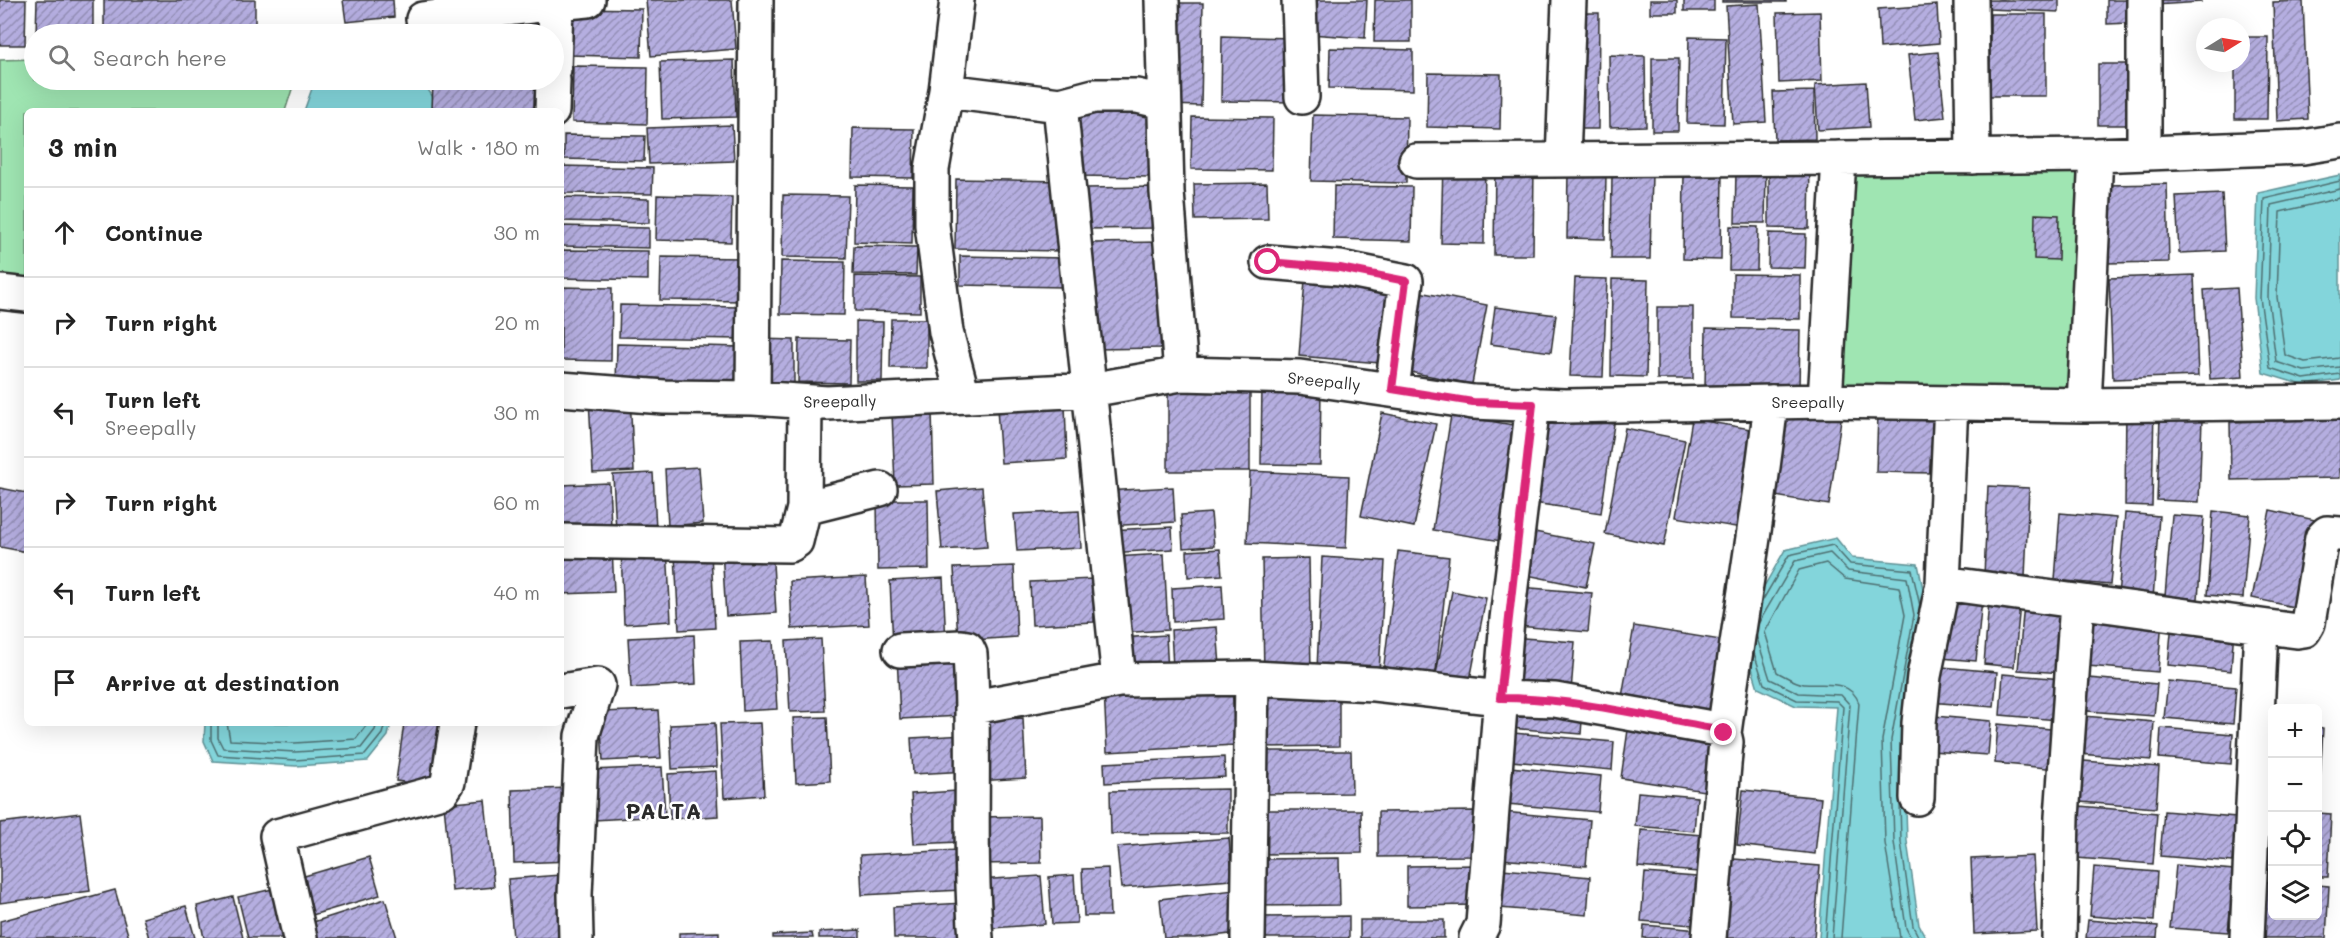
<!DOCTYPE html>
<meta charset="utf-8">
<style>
body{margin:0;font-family:Mali,sans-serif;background:#f2f2f2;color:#222}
.controls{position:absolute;right:18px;bottom:18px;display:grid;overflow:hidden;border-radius:9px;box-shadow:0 6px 24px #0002}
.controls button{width:54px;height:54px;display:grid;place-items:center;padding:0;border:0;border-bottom:2px solid #e0e0e0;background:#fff;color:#222;font:30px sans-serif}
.compass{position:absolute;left:2196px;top:18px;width:54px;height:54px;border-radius:50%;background:#fff;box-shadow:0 6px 24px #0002;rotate:79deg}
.stop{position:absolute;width:18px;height:18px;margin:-14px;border:4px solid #db2777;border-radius:50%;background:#fff}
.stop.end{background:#db2777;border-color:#fff;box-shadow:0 2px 6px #0008}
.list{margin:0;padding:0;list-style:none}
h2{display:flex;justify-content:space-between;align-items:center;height:78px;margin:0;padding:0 24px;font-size:26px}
h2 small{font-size:20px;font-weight:400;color:#767676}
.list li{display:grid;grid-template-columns:39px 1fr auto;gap:18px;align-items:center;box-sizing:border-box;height:90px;padding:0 24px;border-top:2px solid #e0e0e0}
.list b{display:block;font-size:22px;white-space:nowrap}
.list p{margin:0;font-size:20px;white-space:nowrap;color:#767676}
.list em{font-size:20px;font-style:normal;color:#767676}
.icon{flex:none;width:33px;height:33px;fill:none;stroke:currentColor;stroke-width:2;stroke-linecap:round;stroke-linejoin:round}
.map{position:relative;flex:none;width:2340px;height:938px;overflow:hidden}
.search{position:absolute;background:#fff;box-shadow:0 6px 24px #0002;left:24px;top:24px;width:540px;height:66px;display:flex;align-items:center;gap:15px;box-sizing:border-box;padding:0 21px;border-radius:33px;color:#767676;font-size:22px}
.panel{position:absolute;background:#fff;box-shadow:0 6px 24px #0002;left:24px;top:108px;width:540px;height:618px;border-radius:9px}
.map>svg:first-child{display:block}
.green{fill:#9fe5b2;stroke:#65886e;stroke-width:1.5}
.water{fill:#83d5db;stroke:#609195;stroke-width:1.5}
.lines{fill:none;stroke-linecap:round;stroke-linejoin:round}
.shore{stroke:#4e6f71;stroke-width:1.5}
.building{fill:url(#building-hatch);stroke:#2b2b2b;stroke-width:1.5}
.minor-casing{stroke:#2b2b2b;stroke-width:38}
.minor{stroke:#fff;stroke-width:33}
.route{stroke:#db2777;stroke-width:8}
.labels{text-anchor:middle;stroke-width:5;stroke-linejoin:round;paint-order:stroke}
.street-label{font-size:16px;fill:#2b2b2b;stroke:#fff}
.district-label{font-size:22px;font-weight:bold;letter-spacing:1.5px;fill:#2b2b2b;stroke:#fff}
</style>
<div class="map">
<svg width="2340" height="938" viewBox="0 0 2340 938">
<defs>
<pattern id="building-hatch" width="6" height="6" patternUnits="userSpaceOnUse" patternTransform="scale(1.5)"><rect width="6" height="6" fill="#b5aee0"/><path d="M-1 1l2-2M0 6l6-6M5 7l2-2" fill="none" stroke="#938eb6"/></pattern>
</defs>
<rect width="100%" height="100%" fill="#fff"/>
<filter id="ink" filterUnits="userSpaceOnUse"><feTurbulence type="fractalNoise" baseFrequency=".0167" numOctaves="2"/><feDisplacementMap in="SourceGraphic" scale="12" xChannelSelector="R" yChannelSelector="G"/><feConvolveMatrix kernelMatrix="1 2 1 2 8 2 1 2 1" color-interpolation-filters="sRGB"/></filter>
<g filter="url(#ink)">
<!-- green -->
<path class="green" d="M34,59V80H295L285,111H27V284L0,281V60Z
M1848,164L2086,165L2076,395L1838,398Z"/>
<!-- water -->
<path class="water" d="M315,80H422L436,102L434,111H304Z
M2340,175V380L2303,385L2263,373L2254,298L2258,193Z
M1836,538L1852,558L1918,564L1928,614L1904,740L1907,841L1919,925L1926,938H1819L1837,707L1796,706L1758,688L1740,628L1785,550Z
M205,723H391L388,736L368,761L296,766L213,761L204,741Z"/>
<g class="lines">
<!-- shore -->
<path class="shore" d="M2340,181L2264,199L2260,298L2270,368L2304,379L2340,374
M2340,189L2271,205L2268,297L2276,362L2304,371L2340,367
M2340,198L2280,212L2277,297L2285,355L2305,362L2340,358
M1761,603L1789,555L1833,545L1850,564L1912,570L1920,606
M1758,624L1795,561L1830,553L1848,571L1907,578L1914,615L1891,740L1894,842L1906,928L1911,938
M1756,635L1770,679L1799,693L1841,695L1850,705L1832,938
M1754,653L1764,684L1797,700L1837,701L1843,707L1825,938
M211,723V740L218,755L295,760L365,755L382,734L385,723
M218,723V738L223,748L295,752L361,748L375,730L377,723
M227,723L230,740L295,743L356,739L368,723
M1900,802L1901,842L1913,926L1919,938
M1841,938L1859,703C1850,678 1824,686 1804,684C1795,683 1785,676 1777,672L1765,632L1799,570L1826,563L1845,579L1899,587L1905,615L1882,740L1885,843L1900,938"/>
</g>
<!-- building -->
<path class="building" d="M0,0H26L25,45H0Z
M37,0H93V34H36Z
M104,0H255V34H104Z
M343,0H393L394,17L346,22Z
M646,0H732L736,49L651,56Z
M1312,0H1367L1365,38L1310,34Z
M1375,0H1411V42H1374Z
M1650,0H1677V13H1650Z
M1684,0H1714V11H1684Z
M1722,0H1786V2H1722Z
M1989,0H2059V12L1989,9Z
M2107,0H2130L2131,23L2107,24Z
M2155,0H2201V2L2155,5Z
M2303,1L2308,119L2277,121L2273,2Z
M1171,3H1203L1201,106L1169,105Z
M1759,4L1766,122L1733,124L1726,6Z
M1937,5L1939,43L1880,48L1878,9Z
M570,8L642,9L641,57L569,55Z
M546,12L545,34H443L444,22Z
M1820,12L1822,81L1779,83L1777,13Z
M1573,13H1599L1598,129H1573Z
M1990,14H2046V96H1990Z
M1222,36L1292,38L1291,102L1221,101Z
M1689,37L1726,38L1724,124L1687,123Z
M2241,37H2268L2267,119H2235V63H2241Z
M1330,48L1413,50V90L1329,88Z
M1938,52L1945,117L1915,120L1908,55Z
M1609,55L1645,56L1646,126L1610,127Z
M1652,58H1679L1678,131H1652Z
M734,60L736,117L662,119L660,62Z
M2098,64H2142L2143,125H2098Z
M573,66L648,67L647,124L572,122Z
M1428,73L1501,74L1500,129L1427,127Z
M433,80H540V111H432Z
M1866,82L1869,127L1818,130L1815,85Z
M1814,91L1815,139L1775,140L1773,92Z
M1077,107L1153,108L1151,177L1075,176Z
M1313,115L1407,117L1406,183L1311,181Z
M1192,117L1273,118L1272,170L1191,169Z
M732,125L734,161L649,164L647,128Z
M853,128L914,129L913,178L852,177Z
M564,135L645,136L644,161L564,159Z
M1769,160L1810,161L1809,229L1769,228Z
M1443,163L1485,164L1484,244L1441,243Z
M1495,164L1534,165L1533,255H1494Z
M561,166L653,168L652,194L561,193Z
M1684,169H1722L1721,260L1683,259Z
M1568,170L1606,171L1605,239L1567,238Z
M1736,170H1766L1765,223H1735Z
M1612,173H1652L1650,259H1611Z
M956,179L1061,181L1060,251L955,249Z
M1267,183L1268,219L1195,220L1194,184Z
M2167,184L2169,262L2106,263L2104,185Z
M855,185L913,186L912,244L854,242Z
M1334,186L1412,187L1411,241L1333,239Z
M1154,187L1155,228L1086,229L1085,188Z
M2222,194L2225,251L2179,253L2176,196Z
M657,195L732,197L731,242L656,240Z
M783,195L848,196L846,258L782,257Z
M561,197L649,199V223L561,221Z
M2035,214L2059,215L2058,260L2034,259Z
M562,226L649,228V248L562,246Z
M1730,226L1758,227L1757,270H1729Z
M1769,233L1806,234L1805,268L1768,267Z
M1162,242L1163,348L1094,349L1092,243Z
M854,246L917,247L916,275L853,274Z
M561,250L648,251V280L561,278Z
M960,256L1065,258L1064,287L960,285Z
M661,257L746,258L745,301L660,300Z
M781,261L845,262L844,315L780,314Z
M1733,274L1800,275V319L1733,318Z
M2194,275L2198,376L2113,379L2109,278Z
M855,276L920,277V312L855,311Z
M1575,278L1607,279L1603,377L1570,376Z
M1612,279L1648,280L1646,377L1611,376Z
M1305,280L1397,288L1391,364L1299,356Z
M561,287L612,288L611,361L561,360Z
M2237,288L2243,377L2210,379L2204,290Z
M1414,291L1487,305L1472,384L1399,370Z
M620,305L740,307V339L619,337Z
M1495,307L1556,315L1551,352L1490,344Z
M1657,307H1693V379H1657Z
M891,319H927V368H890Z
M856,321L883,322L882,381H856Z
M1706,328L1800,330L1799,389L1705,388Z
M758,339L794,340V383L758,382Z
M799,339L850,340L849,383L798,382Z
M617,344L742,347L741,387L616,385Z
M1250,382V471H1168V383Z
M1262,383L1321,384L1320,465L1261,464Z
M630,397L634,471L593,473L589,399Z
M1065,405L1067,459L1001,463L997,409Z
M2126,405H2154L2152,506L2125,505Z
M932,412L934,484L895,485L892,414Z
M1382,413L1436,424L1414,527L1361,516Z
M1540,413L1614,424L1601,513L1527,502Z
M1774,413L1841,419L1829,505L1764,494Z
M1451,415L1520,426L1501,541L1433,530Z
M1878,415L1935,416L1933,473L1876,472Z
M2160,417L2202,419L2199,502L2157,500Z
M1692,419L1757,430L1741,528L1676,517Z
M2340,419V478L2231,480L2230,422Z
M1625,428L1685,440L1664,546L1605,534Z
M699,467L703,523L668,526L665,469Z
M1250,471L1349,476L1346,548L1247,543Z
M653,473L656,529L616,531L613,475Z
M609,483L611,526L561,528V485Z
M1988,486L2029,488L2025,577L1984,576Z
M982,487L987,547L942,550L937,491Z
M1173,487L1175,522L1107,526L1105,491Z
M0,488L27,493V552L0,547Z
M877,500H928L929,569L878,570Z
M2270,510L2315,520L2298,608L2252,598Z
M1079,511L1081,548L1017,551L1014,514Z
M2213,511L2250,515L2243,598L2207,595Z
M1211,513L1214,546L1183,548L1181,515Z
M2060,513L2116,518L2110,585L2055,580Z
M2125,513L2159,516L2153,599L2118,596Z
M2172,515L2204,517L2198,599L2165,596Z
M1172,527L1173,549L1109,553L1107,530Z
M1530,531L1595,544L1586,587L1522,574Z
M612,546L614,592L561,594V549Z
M667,547L671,621L624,624L621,550Z
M772,547L776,613L726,616L722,550Z
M1220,549L1222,575L1188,577L1187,551Z
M1398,551L1449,557L1435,679L1383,673Z
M711,554L715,628L679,630L675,555Z
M1164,554L1168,630L1118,633L1114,557Z
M1322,557L1385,561L1379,673L1317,669Z
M1309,558L1311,673H1264L1262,559Z
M1014,566L1017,637L958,641L954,568Z
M866,577L869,625L792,629L790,581Z
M943,578L946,644L893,646L890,581Z
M1093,579L1094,622L1032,625L1030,582Z
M1222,585L1224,619L1173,622L1172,588Z
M1519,587L1592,593L1588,632L1516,626Z
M1452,591L1486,598L1470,680L1436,674Z
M1946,596L1982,599L1976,661L1941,658Z
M1989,601L2020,604L2014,667L1984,664Z
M2024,604L2070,608L2064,673L2018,670Z
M2080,610L2162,618L2158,672L2076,665Z
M2172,622L2234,628L2231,671L2168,665Z
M1634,626L1721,640L1707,723L1620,709Z
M1217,627L1220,666L1173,668L1171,630Z
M694,635L696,684L631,688L628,638Z
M1166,635L1168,673L1122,676L1120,638Z
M1511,637L1575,642L1571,691L1507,685Z
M821,639L825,711L790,712L786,641Z
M773,641L777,709L743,711L740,642Z
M959,652L962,716L900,719L897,655Z
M1931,666L1997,672L1994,707L1928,702Z
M2003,674L2062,679L2058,720L2000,715Z
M2077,677L2157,684L2154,716L2074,710Z
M2168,681L2236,687L2233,724L2164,718Z
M1232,683L1235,745L1107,752L1104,689Z
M1339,691V746L1258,747V692Z
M1513,701L1583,707L1581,734L1510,728Z
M658,710L661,758L603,761L600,712Z
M2072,715L2154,722L2151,760L2068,753Z
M1934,716L1991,721L1988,755L1931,751Z
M827,717L830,781L796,783L793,718Z
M1023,718L1026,778L978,781L975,720Z
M404,723H450L441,787L396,781Z
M715,723L717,767L672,769L670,725Z
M760,723L764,795L724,798L720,724Z
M1629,723L1712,735L1704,791L1621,778Z
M1998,724L2060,730L2057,769L1995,763Z
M2318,727L2323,728L2319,798L2318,797Z
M2161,728L2233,734L2231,764L2159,758Z
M1513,733L1614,742L1612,770L1511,761Z
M966,735L968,771L913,774L911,738Z
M1256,751H1351L1352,793L1256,794Z
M1224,757L1225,777L1105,783L1104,763Z
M2071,760L2159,767L2156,808L2067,801Z
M662,767L665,816L594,820L591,770Z
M1510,767L1601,776L1598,812L1507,804Z
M716,771L718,816L670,819L668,774Z
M570,788L573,861L514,863L512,790Z
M1228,789V833L1111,834L1110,791Z
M1743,790L1821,798L1815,854L1737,845Z
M957,791L959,842L914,844L911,794Z
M1638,792L1697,797L1694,831L1635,826Z
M485,800L494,887L452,891L444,804Z
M2068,805L2157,813L2153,864L2064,857Z
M2254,809L2272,810V874L2250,872Z
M1255,810H1361L1362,853L1256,854Z
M1474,811L1475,856L1378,857V812Z
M2164,811L2236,817L2232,862L2160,856Z
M1503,812L1590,820L1586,866L1499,859Z
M80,813L90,891L0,903V823Z
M2318,813L2331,814L2328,877H2318Z
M1040,816L1041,863L977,864L976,817Z
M1641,830L1702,835L1698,872L1638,867Z
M1229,838L1232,880L1121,888L1117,847Z
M959,850L962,890L862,895L860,855Z
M2033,856L2037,931L1974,934L1971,859Z
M369,857L380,895L302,918L291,880Z
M1339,858L1340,905L1256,906L1255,859Z
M1721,858L1820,866L1814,938H1715Z
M1476,865L1477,905L1407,906V866Z
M2176,865L2234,870L2228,932L2170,928Z
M2094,867L2157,872L2154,921L2090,916Z
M1108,868L1110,916H1084L1082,869Z
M1491,868L1590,877L1587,915L1488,907Z
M1645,873L1696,877L1693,925L1641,921Z
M560,875L565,938H513L508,879Z
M1074,875L1077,923L1052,924L1049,877Z
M1041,876L1045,924L981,929L978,880Z
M2256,881L2272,882V916H2318V885L2329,886L2326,938H2252Z
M277,888L288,938H248L238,897Z
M115,890L129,938H0V921Z
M1234,890L1239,933L1195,938H1164L1160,899Z
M233,897L243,938H204L197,906Z
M385,899L397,938H308L304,925Z
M964,903L966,938H894L893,907Z
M186,906L195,938H149L143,918Z
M1349,916V938H1261L1260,917Z
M1360,920H1444V938H1360Z
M2088,920L2158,926L2157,938H2086Z
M1644,925L1699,930V938H1643Z
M860,930V938H819V932Z
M719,932V938H679V933Z
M812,933L813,938H773V935Z"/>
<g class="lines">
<defs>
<path id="minor" d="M957,0L946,91L932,169V225L946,332L963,396
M1162,0L1167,192L1181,374
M1299,0L1302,97
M1971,0L1973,157
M2144,0V153
M423,19L556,3
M554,69L556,3L588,0
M946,91L1060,105L1094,96H1137L1163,102
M1060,105L1119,680
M552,111L553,80
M1563,160L1569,0
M1416,161L1839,158
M1268,262L1340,268L1406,281L1392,389
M0,292L27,295
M561,389L664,397L753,398L827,403L1090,390L1181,374L1300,377L1473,402L1565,406L1825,401L2084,405L2340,402
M753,398L756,0
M1825,401L1839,158L2096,155L2303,147L2340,141
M2084,405L2096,155
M804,508L880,489
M561,541L790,545L796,541L804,508L805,402
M1943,583L1951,403
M900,650L961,647L967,648L970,654C976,749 968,844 976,938
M561,691L598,685L582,736L575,895L576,938
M974,707L1119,680L1252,678L1374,684L1500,698L1555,700L1717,729L1724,733L1726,742L1709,938
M1724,733C1739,622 1759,513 1771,402
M1917,798L1919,723L1924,676L1943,583L2297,631L2304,630L2308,623L2322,538L2327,533L2340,534
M300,938L277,836L442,791L448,782L457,723
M1248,938L1252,678
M1476,938L1483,924L1507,619L1533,404
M2059,938L2062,817L2077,603
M2247,938L2261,627"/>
</defs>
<!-- minor casing -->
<use href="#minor" class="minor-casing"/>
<!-- minor -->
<use href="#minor" class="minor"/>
</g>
</g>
<g class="lines" filter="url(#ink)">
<!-- route -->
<path class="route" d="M1268,262L1340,268L1406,281L1392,389L1473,402L1533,404L1500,698C1573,698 1646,716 1717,729L1724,733"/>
</g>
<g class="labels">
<!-- street labels -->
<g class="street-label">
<text transform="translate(1324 381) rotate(6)" y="6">Sreepally</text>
<text transform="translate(840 401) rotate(-1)" y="6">Sreepally</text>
<text x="1808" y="408">Sreepally</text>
</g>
<!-- district labels -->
<g class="district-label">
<text x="664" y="819">PALTA</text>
</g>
</g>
</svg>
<div class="controls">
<button>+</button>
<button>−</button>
<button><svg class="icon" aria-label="locate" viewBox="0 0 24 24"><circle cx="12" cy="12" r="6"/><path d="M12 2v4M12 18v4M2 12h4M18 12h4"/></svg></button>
<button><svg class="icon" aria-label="layers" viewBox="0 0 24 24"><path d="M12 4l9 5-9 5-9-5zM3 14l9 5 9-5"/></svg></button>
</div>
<svg class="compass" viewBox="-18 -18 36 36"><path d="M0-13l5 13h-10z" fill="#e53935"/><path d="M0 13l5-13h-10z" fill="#767676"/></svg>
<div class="stop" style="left:1268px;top:262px"></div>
<div class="stop end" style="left:1724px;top:733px"></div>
<div class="search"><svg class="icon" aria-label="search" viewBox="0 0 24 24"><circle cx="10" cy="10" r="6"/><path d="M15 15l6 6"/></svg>Search here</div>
<section class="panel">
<h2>3 min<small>Walk · 180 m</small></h2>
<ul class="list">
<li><svg class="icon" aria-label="ahead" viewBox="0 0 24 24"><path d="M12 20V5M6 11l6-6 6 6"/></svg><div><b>Continue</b></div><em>30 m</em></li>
<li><svg class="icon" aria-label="right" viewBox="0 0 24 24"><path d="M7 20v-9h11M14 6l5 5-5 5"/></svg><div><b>Turn right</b></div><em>20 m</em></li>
<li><svg class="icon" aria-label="left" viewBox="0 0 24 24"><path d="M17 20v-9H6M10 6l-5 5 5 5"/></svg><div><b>Turn left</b><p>Sreepally</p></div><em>30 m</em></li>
<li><svg class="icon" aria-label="right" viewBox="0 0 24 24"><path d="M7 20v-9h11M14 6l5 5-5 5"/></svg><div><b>Turn right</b></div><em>60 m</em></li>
<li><svg class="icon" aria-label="left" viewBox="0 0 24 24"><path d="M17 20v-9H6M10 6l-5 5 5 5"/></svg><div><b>Turn left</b></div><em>40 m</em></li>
<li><svg class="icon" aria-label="arrive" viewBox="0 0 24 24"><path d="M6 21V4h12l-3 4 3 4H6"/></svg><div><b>Arrive at destination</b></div></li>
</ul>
</section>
</div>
